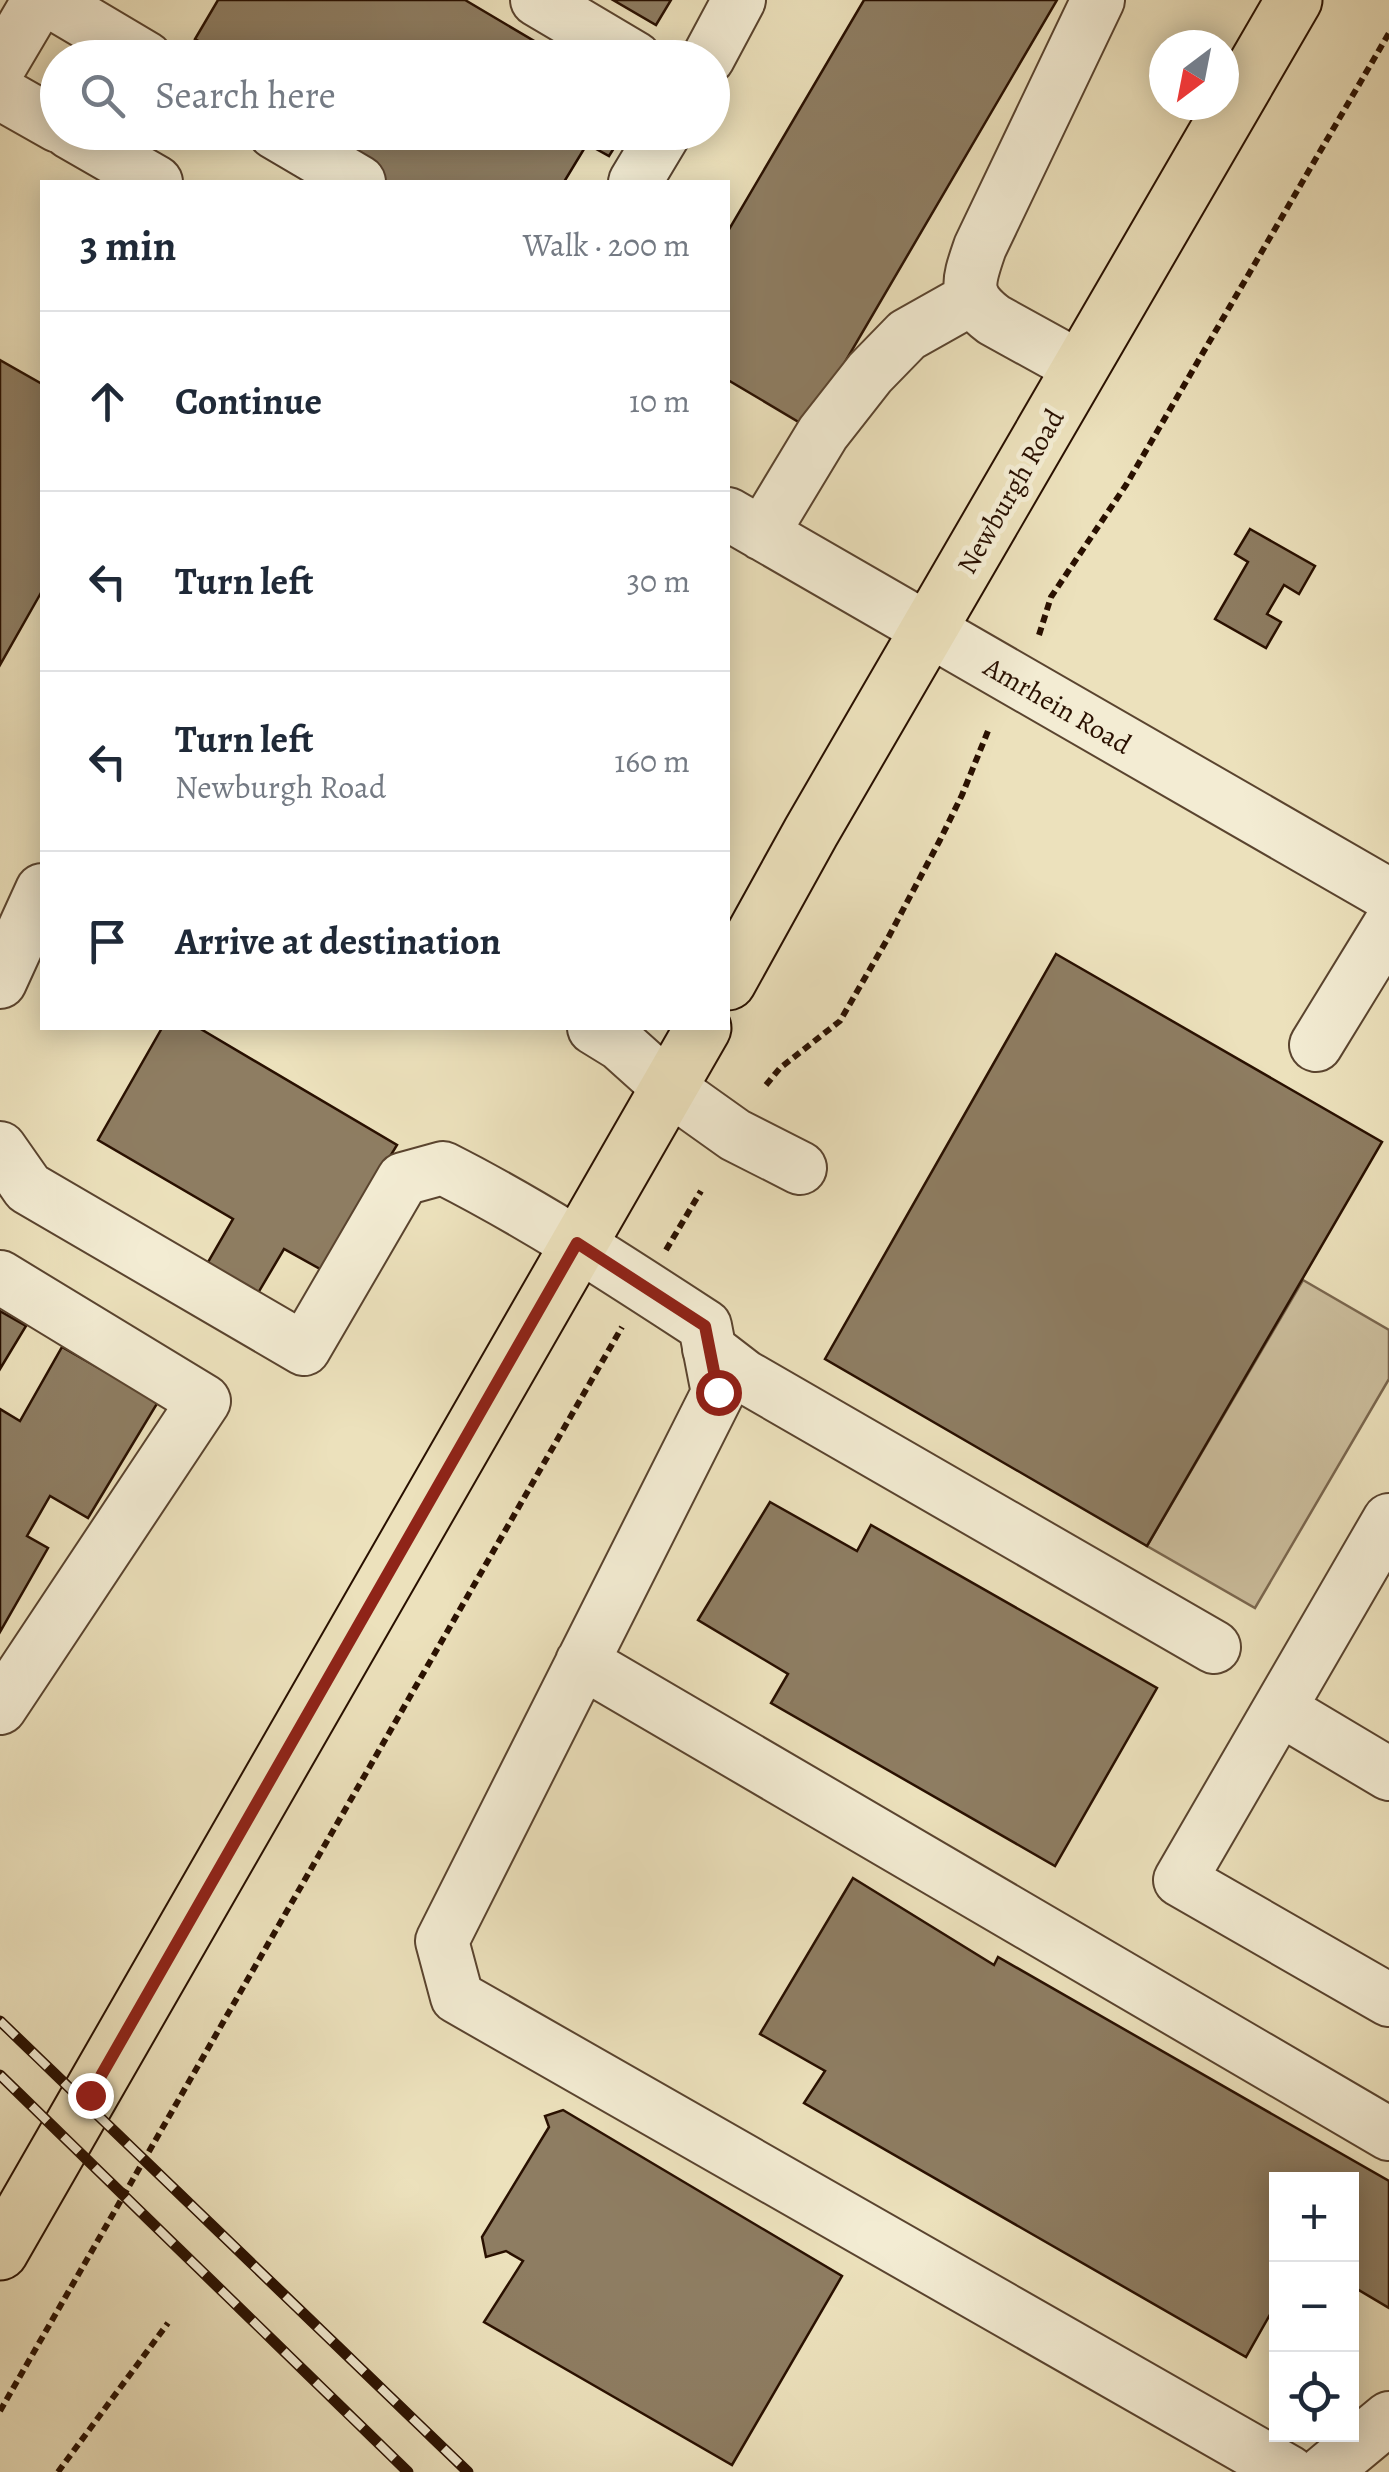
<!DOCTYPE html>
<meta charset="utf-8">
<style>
body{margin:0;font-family:Alegreya,serif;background:#f6f6f7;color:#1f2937}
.controls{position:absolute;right:30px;bottom:30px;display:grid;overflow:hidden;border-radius:0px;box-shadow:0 5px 25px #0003}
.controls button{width:90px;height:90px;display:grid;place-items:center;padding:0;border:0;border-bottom:2px solid #e0e1e3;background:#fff;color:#1f2937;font:50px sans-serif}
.compass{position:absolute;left:1149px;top:30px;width:90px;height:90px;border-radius:50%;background:#fff;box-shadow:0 5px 25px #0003;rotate:212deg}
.stop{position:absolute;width:30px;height:30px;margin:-22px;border:8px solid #8f2418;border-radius:50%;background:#fff}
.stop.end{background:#8f2418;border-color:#fff;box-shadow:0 2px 10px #0008}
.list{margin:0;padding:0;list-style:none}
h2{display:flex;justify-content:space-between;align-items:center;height:130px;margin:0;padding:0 40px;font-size:42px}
h2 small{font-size:32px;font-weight:400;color:#747a83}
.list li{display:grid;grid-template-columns:65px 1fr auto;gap:30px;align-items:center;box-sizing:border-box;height:180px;padding:0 40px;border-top:2px solid #e0e1e3}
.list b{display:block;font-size:38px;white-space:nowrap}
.list p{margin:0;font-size:32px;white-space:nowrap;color:#747a83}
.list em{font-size:32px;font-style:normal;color:#747a83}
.icon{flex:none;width:55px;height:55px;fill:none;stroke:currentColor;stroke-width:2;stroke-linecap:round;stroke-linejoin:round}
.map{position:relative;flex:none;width:1389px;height:2472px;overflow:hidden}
.search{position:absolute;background:#fff;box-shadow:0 5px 25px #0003;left:40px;top:40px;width:690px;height:110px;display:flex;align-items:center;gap:25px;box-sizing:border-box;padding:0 35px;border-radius:55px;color:#747a83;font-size:38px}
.panel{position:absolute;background:#fff;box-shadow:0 5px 25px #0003;left:40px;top:180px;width:690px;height:850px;border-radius:0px}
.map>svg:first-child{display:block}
.green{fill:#cbbd9c;stroke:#7a664e;stroke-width:2.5}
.building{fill:#8e7d62;stroke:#291000;stroke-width:2.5}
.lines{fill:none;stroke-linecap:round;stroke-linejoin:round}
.minor-casing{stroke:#5a442f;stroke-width:56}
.major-casing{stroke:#291000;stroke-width:59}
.path{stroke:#291000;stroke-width:6;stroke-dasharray:8 5;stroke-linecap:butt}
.minor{stroke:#f3ecd3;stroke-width:52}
.major{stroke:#ece1bc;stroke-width:55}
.rail-casing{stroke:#291000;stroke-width:11}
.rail{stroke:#f3ecd3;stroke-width:8;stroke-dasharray:22;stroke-linecap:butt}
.route{stroke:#8f2418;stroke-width:12}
.labels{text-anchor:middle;stroke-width:10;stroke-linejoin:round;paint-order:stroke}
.street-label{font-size:28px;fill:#291000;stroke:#f3ecd3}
</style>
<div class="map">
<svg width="1389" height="2472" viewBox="0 0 1389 2472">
<rect width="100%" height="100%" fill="#ece1bc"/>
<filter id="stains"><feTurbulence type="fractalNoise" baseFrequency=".002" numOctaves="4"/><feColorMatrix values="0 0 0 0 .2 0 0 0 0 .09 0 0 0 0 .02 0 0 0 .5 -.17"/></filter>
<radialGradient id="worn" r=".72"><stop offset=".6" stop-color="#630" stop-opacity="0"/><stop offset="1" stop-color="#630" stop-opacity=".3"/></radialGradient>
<!-- green -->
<path class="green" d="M1303,1280L1389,1330V1379L1255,1608L1147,1546Z"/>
<!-- building -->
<path class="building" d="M218,0H465L563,58H228L195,39Z
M613,0H671L656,25Z
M864,0H1057L807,427L728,380V231Z
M293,132H624L609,156L587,144L564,182H379Z
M0,360L42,384V591L0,665Z
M1250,529L1315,566L1299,594L1284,585L1267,614L1281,622L1266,648L1215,619L1248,562L1235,554Z
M1056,954L1382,1142L1147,1546L825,1359Z
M162,1028H199L397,1145L322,1270L284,1249L251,1305L200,1276L233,1219L98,1140Z
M0,1311L26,1326L0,1369Z
M62,1347L158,1402L88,1518L50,1496L27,1536L48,1548L0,1632V1409L20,1421Z
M770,1502L857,1551L871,1525L1157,1688L1055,1866L771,1703L788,1674L698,1620Z
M853,1878L994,1965L998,1957L1389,2181V2308L1352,2286V2180H1276V2304L1246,2357L804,2103L825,2071L760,2034Z
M563,2110L842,2276L732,2465L484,2322L523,2261L506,2251L486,2257L482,2237L549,2127L545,2116Z"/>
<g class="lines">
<defs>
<path id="minor" d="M48,0L146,58
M537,0L635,58
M708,58L739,0
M0,66L39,0
M0,93L58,126
M69,132L156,182
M274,132L359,182
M635,182L665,132
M1081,368L994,320C962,296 968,282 980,247L1098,0
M728,514L1389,895
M762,534L823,433L870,373L907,335L971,299
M0,982L42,890
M594,1028L620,1044L669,1088L735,1135L800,1168
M1316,1045L1389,926
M0,1148L28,1188L304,1349L403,1179L443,1168C534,1214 619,1270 705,1326L718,1393L442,1941L457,1997L1289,2472
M0,1277L204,1401L0,1708
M709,1349L744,1376L1214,1647
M1389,1520L1180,1880L1389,2000
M582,1662L1389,2134
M1280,1709L1389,1774
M1324,2472L1389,2418"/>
<path id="major" d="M728,982L811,832L1294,0
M0,2252L703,1028"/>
</defs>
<!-- minor casing -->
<use href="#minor" class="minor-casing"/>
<!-- major casing -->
<use href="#major" class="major-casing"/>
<!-- path -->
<path class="path" d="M1039,635L1051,597L1126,485L1389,33
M766,1085L780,1068L840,1021L888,938L940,840L962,795L988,731
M666,1250L701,1191
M0,2411L622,1327
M58,2472L168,2323"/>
<!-- minor -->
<use href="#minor" class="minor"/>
<!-- major -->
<use href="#major" class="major"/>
<defs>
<path id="rail" d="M0,2021L468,2472
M0,2075L408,2472"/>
</defs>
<!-- rail casing -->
<use href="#rail" class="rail-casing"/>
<!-- rail -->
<use href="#rail" class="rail"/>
</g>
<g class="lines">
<!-- route -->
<path class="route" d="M90,2095L577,1243L705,1326L718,1392"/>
</g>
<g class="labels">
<!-- street labels -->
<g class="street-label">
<text transform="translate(1010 491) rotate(-60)" y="10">Newburgh Road</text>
<text transform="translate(1058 705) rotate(30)" y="10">Amrhein Road</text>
</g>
</g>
<rect width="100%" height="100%" filter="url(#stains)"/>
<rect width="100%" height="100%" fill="url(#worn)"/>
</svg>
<div class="controls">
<button>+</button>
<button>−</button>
<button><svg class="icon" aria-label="locate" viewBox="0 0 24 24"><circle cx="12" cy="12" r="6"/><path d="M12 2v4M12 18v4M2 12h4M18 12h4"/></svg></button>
</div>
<svg class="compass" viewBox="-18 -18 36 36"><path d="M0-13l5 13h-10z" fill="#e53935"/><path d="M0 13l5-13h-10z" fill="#747a83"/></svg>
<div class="stop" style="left:718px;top:1392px"></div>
<div class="stop end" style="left:90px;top:2095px"></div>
<div class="search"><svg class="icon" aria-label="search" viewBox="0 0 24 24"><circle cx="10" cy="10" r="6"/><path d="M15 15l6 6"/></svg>Search here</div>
<section class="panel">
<h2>3 min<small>Walk · 200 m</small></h2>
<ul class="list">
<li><svg class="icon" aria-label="ahead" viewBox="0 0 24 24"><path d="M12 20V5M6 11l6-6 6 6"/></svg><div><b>Continue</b></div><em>10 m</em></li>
<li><svg class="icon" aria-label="left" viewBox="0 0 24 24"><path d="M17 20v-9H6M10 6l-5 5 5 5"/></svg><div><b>Turn left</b></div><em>30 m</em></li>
<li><svg class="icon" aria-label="left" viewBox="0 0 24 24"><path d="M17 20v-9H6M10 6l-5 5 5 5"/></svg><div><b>Turn left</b><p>Newburgh Road</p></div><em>160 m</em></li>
<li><svg class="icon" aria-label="arrive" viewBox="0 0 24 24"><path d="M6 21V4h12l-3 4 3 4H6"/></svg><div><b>Arrive at destination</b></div></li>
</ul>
</section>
</div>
